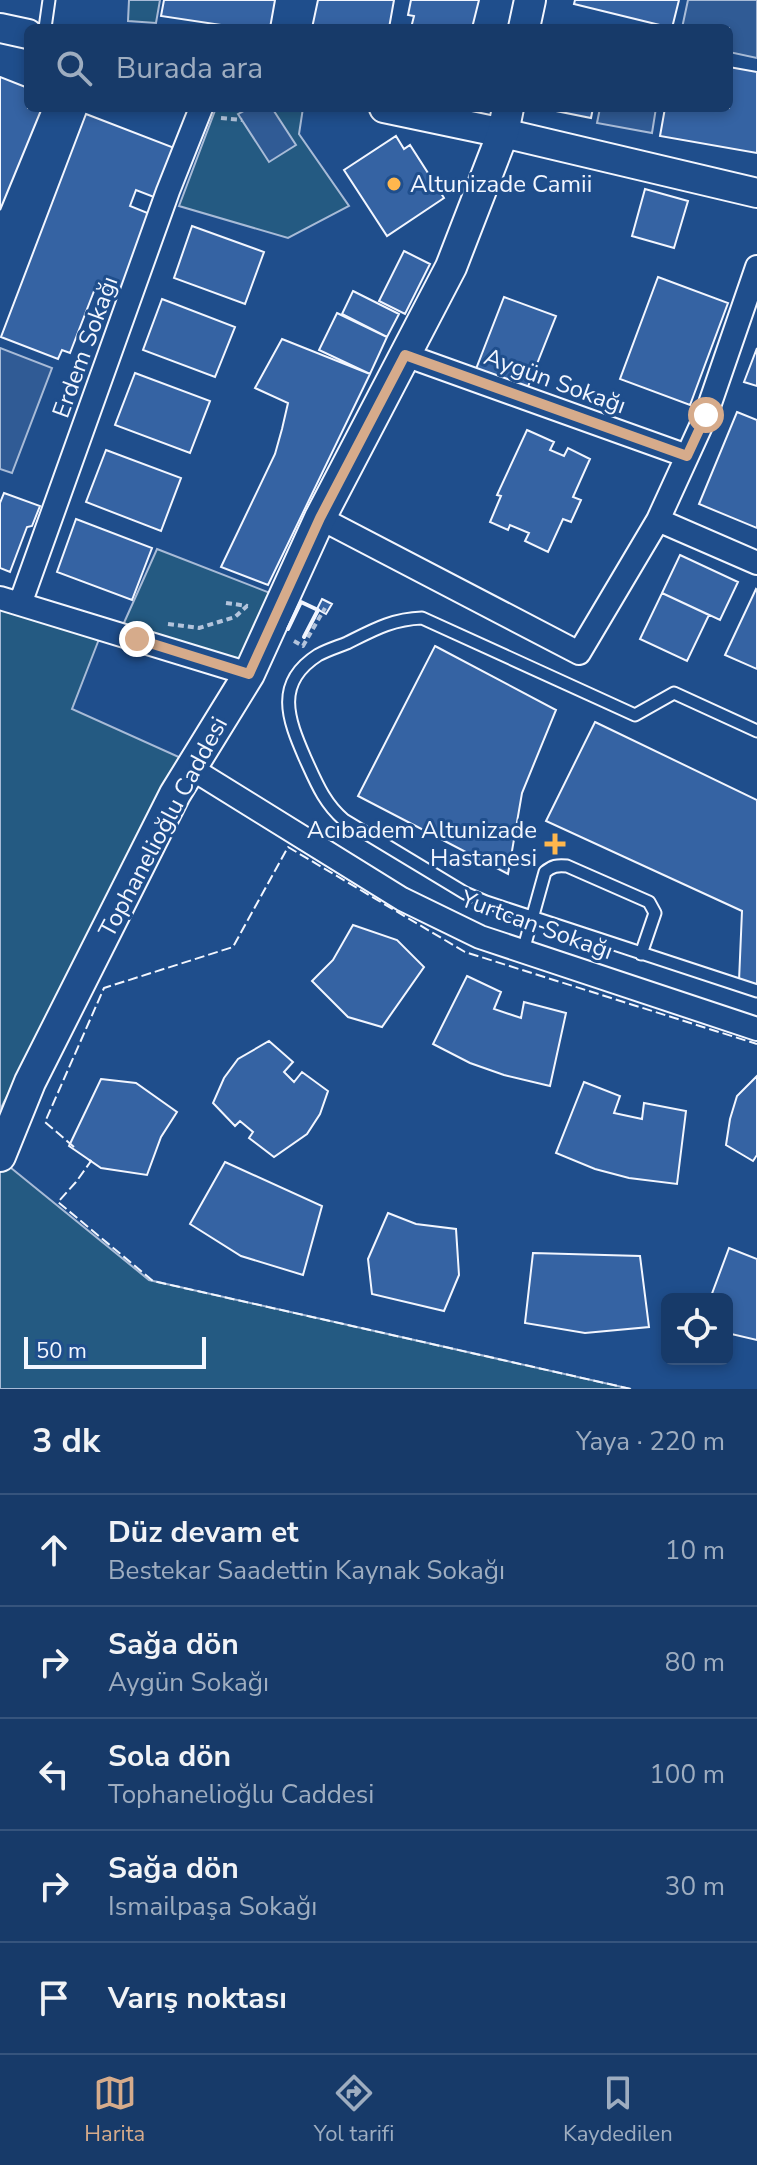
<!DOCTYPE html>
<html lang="tr">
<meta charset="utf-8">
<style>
body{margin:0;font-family:"Nunito Sans",sans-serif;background:#20416f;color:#f1f3f6}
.controls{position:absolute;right:24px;bottom:24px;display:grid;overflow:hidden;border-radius:12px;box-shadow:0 4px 12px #0003}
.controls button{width:72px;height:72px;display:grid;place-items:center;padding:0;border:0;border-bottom:2px solid #36547d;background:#173a69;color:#f1f3f6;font:40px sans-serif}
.scale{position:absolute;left:24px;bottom:20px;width:182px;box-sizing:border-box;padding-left:8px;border:4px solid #f2f6ff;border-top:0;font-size:22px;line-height:28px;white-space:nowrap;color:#f2f6ff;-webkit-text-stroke:6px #1f4e8c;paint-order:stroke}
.stop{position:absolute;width:24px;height:24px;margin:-18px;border:6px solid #d6ab8b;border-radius:50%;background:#fff}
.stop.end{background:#d6ab8b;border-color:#fff;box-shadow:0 2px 8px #0008}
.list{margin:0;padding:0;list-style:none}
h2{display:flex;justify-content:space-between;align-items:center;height:104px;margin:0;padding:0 32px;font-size:34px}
h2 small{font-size:26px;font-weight:400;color:#9eadc0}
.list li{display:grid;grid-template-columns:52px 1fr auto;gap:24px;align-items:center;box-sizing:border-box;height:112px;padding:0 32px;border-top:2px solid #36547d}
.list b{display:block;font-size:30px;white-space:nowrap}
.list p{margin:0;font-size:26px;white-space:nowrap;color:#9eadc0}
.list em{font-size:26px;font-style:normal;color:#9eadc0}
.icon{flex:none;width:44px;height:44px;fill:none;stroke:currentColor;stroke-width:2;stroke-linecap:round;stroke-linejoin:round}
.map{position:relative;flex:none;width:757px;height:1389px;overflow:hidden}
.search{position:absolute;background:#173a69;box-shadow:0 4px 12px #0003;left:24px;right:24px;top:24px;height:88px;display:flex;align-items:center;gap:20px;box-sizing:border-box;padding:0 28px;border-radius:12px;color:#9eadc0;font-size:30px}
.sheet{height:664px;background:#173a69}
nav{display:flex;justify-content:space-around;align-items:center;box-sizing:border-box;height:112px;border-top:2px solid #36547d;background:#173a69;font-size:22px;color:#9eadc0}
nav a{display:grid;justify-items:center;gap:4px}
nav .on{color:#d6ab8b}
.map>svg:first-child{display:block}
.green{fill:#245a82;stroke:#a8bbd7;stroke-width:2}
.parking{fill:#305b95;stroke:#a8bbd7;stroke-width:2}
.building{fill:#3563a3;stroke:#f2f6ff;stroke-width:2}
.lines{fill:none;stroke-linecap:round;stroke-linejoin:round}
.service-casing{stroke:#f2f6ff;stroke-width:15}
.minor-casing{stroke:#f2f6ff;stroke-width:26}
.tertiary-casing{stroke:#f2f6ff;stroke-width:32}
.secondary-casing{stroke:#f2f6ff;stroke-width:34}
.path{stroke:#b3c4dc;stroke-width:4;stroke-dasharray:6 4;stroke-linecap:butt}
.service{stroke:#1f4e8c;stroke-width:11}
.minor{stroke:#1f4e8c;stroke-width:22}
.tertiary{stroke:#1f4e8c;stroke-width:28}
.secondary{stroke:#1f4e8c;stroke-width:30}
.fence{stroke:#f2f6ff;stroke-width:2;stroke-dasharray:10 4;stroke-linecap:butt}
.wall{stroke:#f2f6ff;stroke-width:4}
.route{stroke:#d6ab8b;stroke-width:10}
.poi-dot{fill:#ffb74d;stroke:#1f4e8c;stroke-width:3}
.labels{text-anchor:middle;stroke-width:6;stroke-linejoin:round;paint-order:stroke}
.poi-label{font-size:24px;fill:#f2f6ff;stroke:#1f4e8c;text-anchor:start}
.street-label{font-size:24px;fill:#f2f6ff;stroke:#1f4e8c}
</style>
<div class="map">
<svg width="757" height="1389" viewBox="0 0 757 1389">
<rect width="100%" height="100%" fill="#1f4e8c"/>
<!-- green -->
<path class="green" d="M129,0H160L156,23L128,21Z
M216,108H303L299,134L349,206L288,238L179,206Z
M157,549L283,598L249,674L119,634Z
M0,605L101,634L72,709L181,758L0,1110Z
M0,1159L149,1280L631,1389H0Z"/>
<!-- parking -->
<path class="parking" d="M688,0H757V58L729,52V28H682Z
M249,108H272L296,145L269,162L238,114Z
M600,108H656L652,133L597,123Z
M0,348L52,368L12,473L0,469Z"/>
<!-- building -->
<path class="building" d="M164,0H275L270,28H241L161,16Z
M318,0H394L389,28H312Z
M411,0H479L472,28H411L414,16L408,15Z
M575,0H679L672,28L574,4Z
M729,67L757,72V153L660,136L665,108H729Z
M0,77L28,88V108H42L0,210Z
M541,108H593L591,118Z
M86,114L177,149L159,199L136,190L130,206L150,214L119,295L96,286L70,353L62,350L58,359L1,337Z
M396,136L404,149L410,145L444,198L387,236L344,170Z
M645,189L688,201L674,248L632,236Z
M192,226L264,252L245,304L174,278Z
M404,251L430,264L405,314L379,301Z
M658,277L728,303L690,405L620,379Z
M353,291L399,314L387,337L342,314Z
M504,297L556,316L527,389L476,369Z
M162,299L235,327L215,377L143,350Z
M337,313L387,337L370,374L319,350Z
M282,339L370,374L268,585L221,567L275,454L282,429L288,403L255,388Z
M757,348V386L744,382Z
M135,373L210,401L190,453L115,425Z
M737,412L757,420V528L699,504Z
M527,430L554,442L550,450L564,456L568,448L590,459L573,497L581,500L571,522L563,519L548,552L525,541L529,533L510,525L508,530L490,522L501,496L497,495Z
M106,450L181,478L161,531L86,502Z
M4,493L40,506L32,526L27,527L10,572L0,568V503Z
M76,519L152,548L132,600L57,572Z
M680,555L738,582L720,620L662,593Z
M756,589L757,590V669L725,655Z
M662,593L709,615L687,661L640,639Z
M322,599L332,604L326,614L317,609Z
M435,646L556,710L522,793L508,874L358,796Z
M595,722L757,800V985L739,981L742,911L546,821Z
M353,925L397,940L424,967L382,1027L348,1017L312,981L333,960Z
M467,976L501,992L494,1009L521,1018L524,1002L566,1013L550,1086L504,1075L470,1063L433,1044Z
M269,1041L293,1062L284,1072L294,1082L302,1072L328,1091L320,1114L307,1134L274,1157L249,1138L253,1132L240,1121L235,1126L213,1103L224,1078L238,1059Z
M757,1076V1155L753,1161L726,1145L730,1119L737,1096Z
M101,1079L136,1083L177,1112L161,1137L147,1175L101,1168L69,1146Z
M584,1082L620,1096L614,1113L642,1119L644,1103L686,1111L677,1184L629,1178L595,1169L556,1153Z
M225,1162L322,1206L303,1275L241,1256L190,1224Z
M388,1213L416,1224L456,1229L459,1275L444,1311L372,1294L368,1259Z
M729,1248L757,1259V1340L727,1333V1299H710Z
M533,1253L640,1256L649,1327L585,1333L525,1323Z"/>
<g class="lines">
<defs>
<path id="service" d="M45,28L49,0
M757,731L674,693L635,715L422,618C392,619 373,630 347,643C337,647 327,650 318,655C274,683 288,719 305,758C316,782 324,803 344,820L465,893L486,902L757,991
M523,951L545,872C552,866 557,865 567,866L649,902L655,913L641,954"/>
<path id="minor" d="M405,355L687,456
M320,518L579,653L658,520L706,415L757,267
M658,520L757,563
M0,598L249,674
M20,604L168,191L201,108
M189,767L402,899L480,937L757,1029"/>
<path id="tertiary" d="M0,28L28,34
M384,108L503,133L757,193"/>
<path id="secondary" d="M524,28L530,0
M0,1156L30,1082L175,794L249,674L320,518L451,267L503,133L508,108"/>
</defs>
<!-- service casing -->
<use href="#service" class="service-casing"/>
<!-- minor casing -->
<use href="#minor" class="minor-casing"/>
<!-- tertiary casing -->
<use href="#tertiary" class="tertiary-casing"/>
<!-- secondary casing -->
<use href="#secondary" class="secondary-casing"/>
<!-- path -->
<path class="path" d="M221,118L242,120
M226,603L248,606
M168,624L199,628L235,617L247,606
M294,641L303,646L325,608"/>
<!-- service -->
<use href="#service" class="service"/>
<!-- minor -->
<use href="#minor" class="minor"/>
<!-- tertiary -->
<use href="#tertiary" class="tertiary"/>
<!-- secondary -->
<use href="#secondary" class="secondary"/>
<!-- fence -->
<path class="fence" d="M74,1147L45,1122L104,988L233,947L288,847L465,952L757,1044
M89,1160L91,1161L76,1182L58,1202L153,1281L631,1389"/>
<!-- wall -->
<path class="wall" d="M288,629L301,602L318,610L304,637"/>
</g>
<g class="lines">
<!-- route -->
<path class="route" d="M137,639L249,674L320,518L405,355L687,456L706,415"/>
</g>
<!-- markers -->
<g class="poi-dot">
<circle cx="394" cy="184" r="8"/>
<path d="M551 832h8v8h8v8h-8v8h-8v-8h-8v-8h8z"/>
</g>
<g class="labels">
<!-- poi labels -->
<g class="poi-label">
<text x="410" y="192">Altunizade Camii</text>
<text x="537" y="838" text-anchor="end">Acıbadem Altunizade<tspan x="537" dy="28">Hastanesi</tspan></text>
</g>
<!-- street labels -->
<g class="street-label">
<text transform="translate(85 347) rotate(-70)" y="8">Erdem Sokağı</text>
<text transform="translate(555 381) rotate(20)" y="8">Aygün Sokağı</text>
<text transform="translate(163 827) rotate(-62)" y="8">Tophanelioğlu Caddesi</text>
<text transform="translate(537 925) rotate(20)" y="8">Yurtcan Sokağı</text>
</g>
</g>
</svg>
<div class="controls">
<button><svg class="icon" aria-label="locate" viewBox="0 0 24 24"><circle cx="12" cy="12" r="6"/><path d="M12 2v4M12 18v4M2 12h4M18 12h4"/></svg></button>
</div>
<div class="scale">50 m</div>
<div class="stop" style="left:706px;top:415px"></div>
<div class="stop end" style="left:137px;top:639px"></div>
<div class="search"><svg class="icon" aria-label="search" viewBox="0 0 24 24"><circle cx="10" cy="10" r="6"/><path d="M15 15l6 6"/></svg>Burada ara</div>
</div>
<section class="sheet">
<h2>3 dk<small>Yaya · 220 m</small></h2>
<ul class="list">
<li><svg class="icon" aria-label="ahead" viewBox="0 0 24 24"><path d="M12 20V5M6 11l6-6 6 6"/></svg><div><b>Düz devam et</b><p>Bestekar Saadettin Kaynak Sokağı</p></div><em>10 m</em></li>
<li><svg class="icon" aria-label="right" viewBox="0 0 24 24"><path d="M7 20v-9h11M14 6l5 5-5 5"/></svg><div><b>Sağa dön</b><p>Aygün Sokağı</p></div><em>80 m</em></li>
<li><svg class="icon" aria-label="left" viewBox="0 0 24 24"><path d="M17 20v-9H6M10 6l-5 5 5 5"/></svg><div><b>Sola dön</b><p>Tophanelioğlu Caddesi</p></div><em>100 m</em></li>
<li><svg class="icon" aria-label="right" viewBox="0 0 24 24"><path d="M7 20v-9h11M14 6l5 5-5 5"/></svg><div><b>Sağa dön</b><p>Ismailpaşa Sokağı</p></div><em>30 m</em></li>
<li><svg class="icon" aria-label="arrive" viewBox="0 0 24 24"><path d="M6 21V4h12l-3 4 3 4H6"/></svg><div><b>Varış noktası</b></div></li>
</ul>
</section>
<nav>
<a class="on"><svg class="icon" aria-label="map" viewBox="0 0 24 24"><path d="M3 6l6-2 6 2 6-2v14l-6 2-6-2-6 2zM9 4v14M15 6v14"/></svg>Harita</a>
<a><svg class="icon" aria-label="directions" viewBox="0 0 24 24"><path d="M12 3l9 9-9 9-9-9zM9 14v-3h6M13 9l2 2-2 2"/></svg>Yol tarifi</a>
<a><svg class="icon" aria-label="saved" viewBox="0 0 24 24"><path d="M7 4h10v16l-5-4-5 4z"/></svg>Kaydedilen</a>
</nav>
